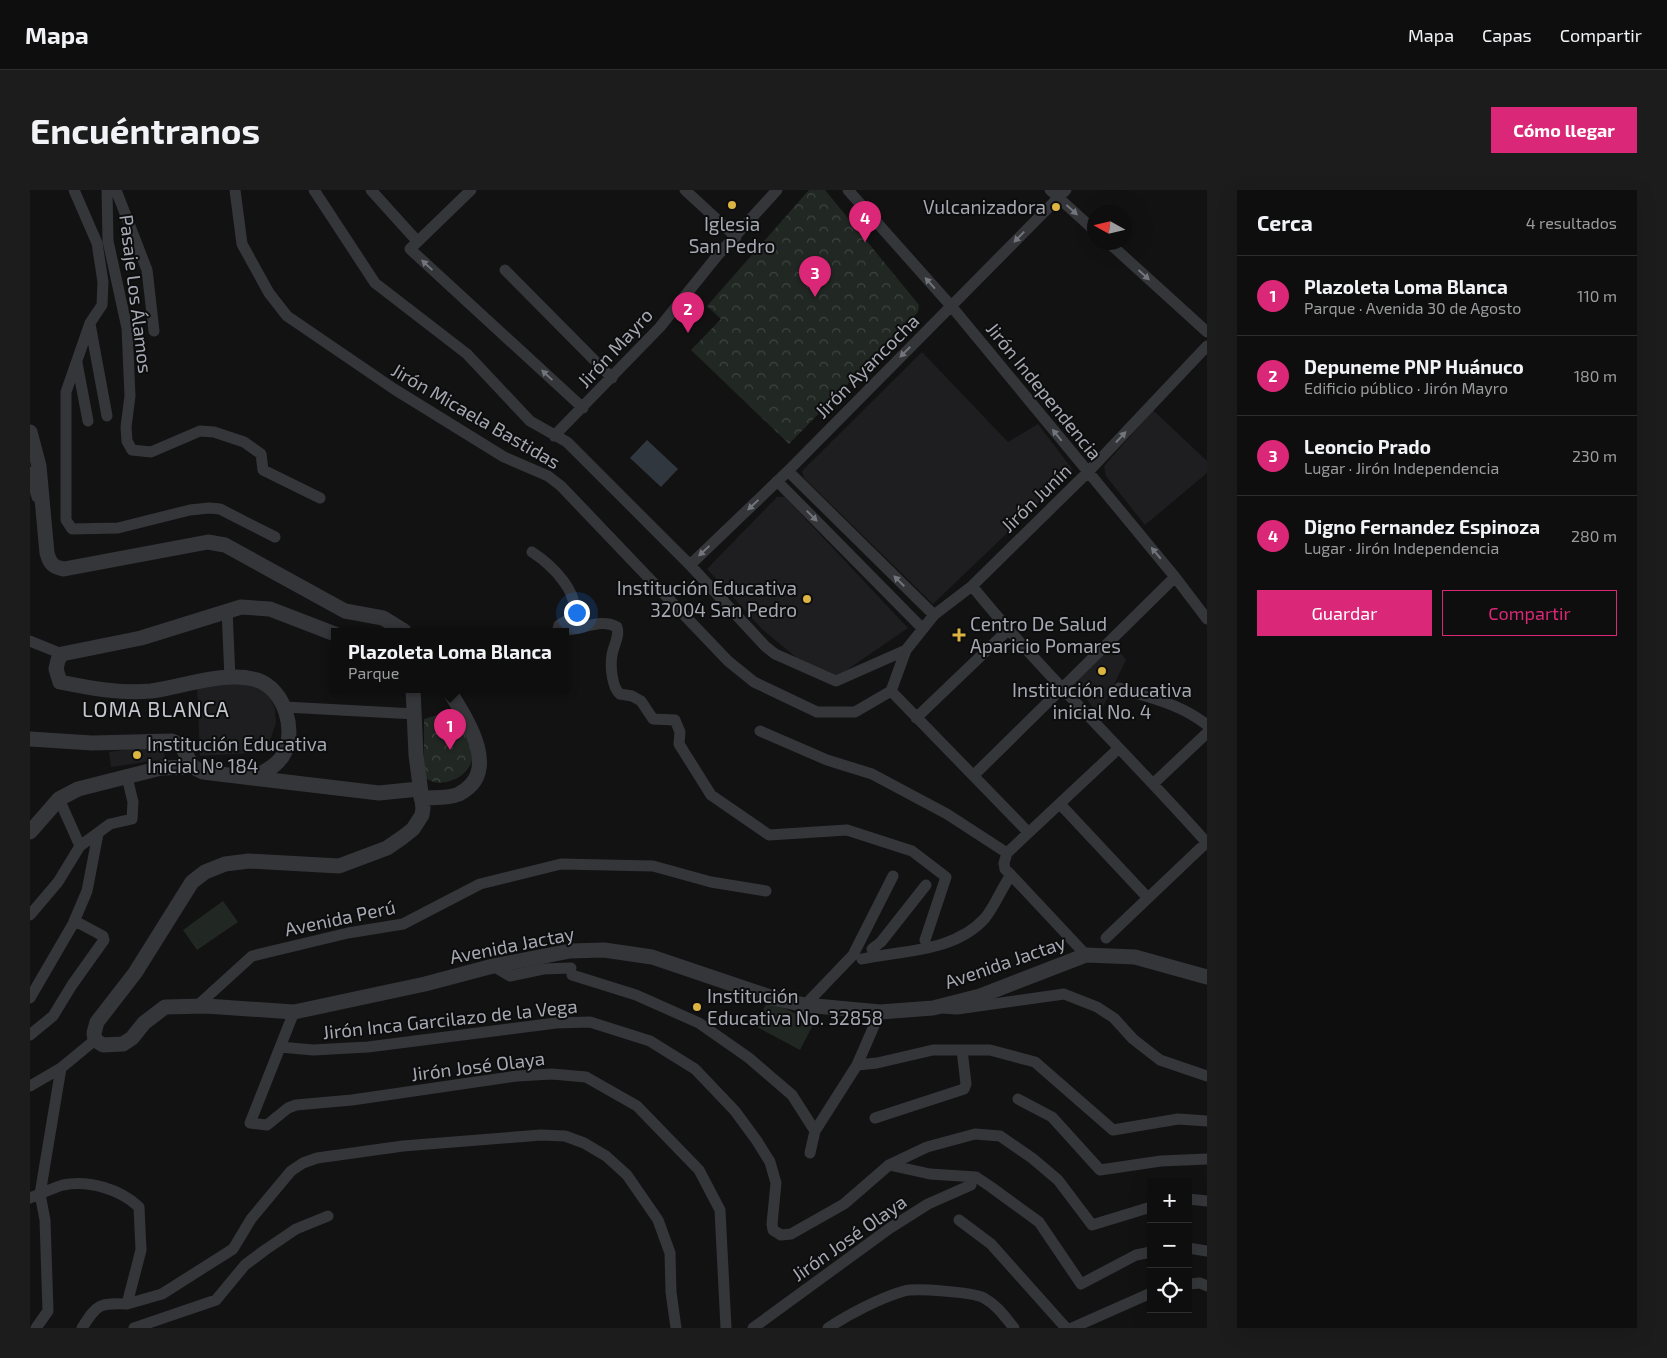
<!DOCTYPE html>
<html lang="es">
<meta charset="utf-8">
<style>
body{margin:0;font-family:"Exo 2",sans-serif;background:#1c1c1c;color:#f1f3f6}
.controls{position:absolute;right:15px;bottom:15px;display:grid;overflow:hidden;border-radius:0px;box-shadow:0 5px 20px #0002}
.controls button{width:45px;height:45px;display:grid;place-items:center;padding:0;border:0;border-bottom:1px solid #2e2e2e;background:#0e0e0e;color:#f1f3f6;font:25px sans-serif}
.compass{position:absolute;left:1057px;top:15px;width:45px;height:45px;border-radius:50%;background:#0e0e0e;box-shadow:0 5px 20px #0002;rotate:278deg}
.you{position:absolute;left:546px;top:422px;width:18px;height:18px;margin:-12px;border:4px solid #fff;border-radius:50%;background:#1a73e8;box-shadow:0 0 0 8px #1a73e833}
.badge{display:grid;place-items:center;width:32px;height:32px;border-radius:50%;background:#db2777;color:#fff;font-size:16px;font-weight:700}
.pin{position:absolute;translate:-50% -41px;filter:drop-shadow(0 1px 2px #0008)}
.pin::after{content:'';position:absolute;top:26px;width:18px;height:15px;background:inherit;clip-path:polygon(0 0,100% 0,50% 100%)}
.popup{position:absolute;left:301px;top:438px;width:238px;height:65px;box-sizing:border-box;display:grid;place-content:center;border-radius:0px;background:#0e0e0e;filter:drop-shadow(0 1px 4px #0005);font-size:16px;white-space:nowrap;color:#9b9c9e}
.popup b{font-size:19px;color:#f1f3f6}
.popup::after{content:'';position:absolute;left:50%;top:100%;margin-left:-10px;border:10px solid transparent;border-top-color:#0e0e0e}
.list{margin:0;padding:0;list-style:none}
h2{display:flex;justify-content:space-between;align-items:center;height:65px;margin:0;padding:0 20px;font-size:21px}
h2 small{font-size:16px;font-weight:400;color:#9b9c9e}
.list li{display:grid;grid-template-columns:32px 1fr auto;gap:15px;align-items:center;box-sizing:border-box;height:80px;padding:0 20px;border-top:1px solid #2e2e2e}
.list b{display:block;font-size:19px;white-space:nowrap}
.list p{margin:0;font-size:16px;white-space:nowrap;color:#9b9c9e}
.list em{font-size:16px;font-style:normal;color:#9b9c9e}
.actions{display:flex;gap:10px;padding:15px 20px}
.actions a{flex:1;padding:11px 0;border:1px solid #db2777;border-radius:0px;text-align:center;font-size:18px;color:#db2777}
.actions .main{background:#db2777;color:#fff}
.icon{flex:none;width:28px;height:28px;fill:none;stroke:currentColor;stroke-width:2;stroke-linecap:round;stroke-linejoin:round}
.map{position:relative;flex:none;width:1177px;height:1138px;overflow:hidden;border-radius:0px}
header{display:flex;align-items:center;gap:30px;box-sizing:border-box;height:70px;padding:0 25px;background:#0e0e0e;border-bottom:1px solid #2e2e2e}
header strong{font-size:24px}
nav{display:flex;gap:28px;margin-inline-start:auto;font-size:18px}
.intro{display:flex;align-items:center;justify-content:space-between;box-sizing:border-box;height:120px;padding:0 30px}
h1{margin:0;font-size:35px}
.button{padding:12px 22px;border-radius:0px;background:#db2777;color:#fff;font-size:18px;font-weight:700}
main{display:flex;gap:30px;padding:0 30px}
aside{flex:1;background:#0e0e0e;border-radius:0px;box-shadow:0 5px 20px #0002}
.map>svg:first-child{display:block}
.built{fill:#1e1e20}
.park{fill:url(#park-crowns)}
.garden{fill:#212722}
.water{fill:#31373e}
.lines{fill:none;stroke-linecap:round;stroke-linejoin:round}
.minor{stroke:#35363a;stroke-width:11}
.tertiary{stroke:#35363a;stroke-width:15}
.oneway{fill:#73757c}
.poi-dot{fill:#dcb441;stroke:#0d0d0e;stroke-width:2}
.labels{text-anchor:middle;stroke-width:4;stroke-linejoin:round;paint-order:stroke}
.poi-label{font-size:19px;fill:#a5a8b2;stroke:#0d0d0e;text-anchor:start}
.street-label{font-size:19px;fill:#a5a8b2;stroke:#0d0d0e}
.quarter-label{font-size:21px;letter-spacing:1px;fill:#c5c7cf;stroke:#0d0d0e}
</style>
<header>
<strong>Mapa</strong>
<nav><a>Mapa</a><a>Capas</a><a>Compartir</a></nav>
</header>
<div class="intro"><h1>Encuéntranos</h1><a class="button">Cómo llegar</a></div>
<main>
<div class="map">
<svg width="1177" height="1138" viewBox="0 0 1177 1138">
<defs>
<pattern id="park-crowns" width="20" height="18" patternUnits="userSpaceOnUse" patternTransform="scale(1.25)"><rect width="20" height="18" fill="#212722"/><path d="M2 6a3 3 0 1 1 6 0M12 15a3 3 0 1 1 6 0" fill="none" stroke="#3e4440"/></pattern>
</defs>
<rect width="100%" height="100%" fill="#121213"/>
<!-- built -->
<path class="built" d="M892,162L978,252L1008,234L1043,280L903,414L774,288L772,281Z
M1123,220L1177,271V283L1115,335L1076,286L1074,276Z
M747,307H755L878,438L808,486L768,469L732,439L677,379Z
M1083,453L1096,470L1069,525L1042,491Z
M217,486L241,509L245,519L246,533L237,559L223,563L170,566L167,496Z
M133,554L135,569L81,577L79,562Z"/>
<!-- park -->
<path class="park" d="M779,0H795L889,115L888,122L759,254L661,160L691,129L677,116Z
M435,517C446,542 453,581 420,591C410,594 402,593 394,587V529Z"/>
<!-- garden -->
<path class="garden" d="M193,711L208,732L167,760L153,740Z
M738,810L784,833L770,860L725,836Z"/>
<!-- water -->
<path class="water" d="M617,250L648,279L631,297L600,268Z"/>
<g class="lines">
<!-- minor -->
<path class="minor" d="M44,0L67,53L73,92L72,115L60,133L36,202V330L42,339L88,338L160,320L179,318L190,319L245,347
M77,0L78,51L97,138L100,206L96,237L97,251L102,260L121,262L170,241L184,242L214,252L231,264L233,280L290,308
M86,0L117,80L124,141
M205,0L212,54L239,103L257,126L364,199L474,267L518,286L531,296L698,471L724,492L787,522H825L861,501L876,460L904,425L942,396L1058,282L1177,156
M284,0L345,93L437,164L500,231L537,252L660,375L735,456L745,464L806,491L876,460
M341,0L387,51
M441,0L380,59L553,218
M655,0L706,47
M818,0L922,117L1145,387L1177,429
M1020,0L1064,40
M1078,52L1177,142
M475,80L582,188
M60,134L77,226
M47,173L58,231
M524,246L630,137L687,66L747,0
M758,281L904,425
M0,282L7,307
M747,291L892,438
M502,362C519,373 557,407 539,429C537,431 532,433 529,435L528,439C547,444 569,426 587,437C590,447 583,456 582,465C580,476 582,498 590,504L602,506L611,511L623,529L645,530L650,542L649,554L681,605L739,645L817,640L882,661L916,687L895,750
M660,375L758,281L1036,0
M942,396C1015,486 1100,566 1177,653
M197,420L200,488
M0,451L32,464
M1089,498C1121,508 1151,514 1177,535
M861,501L998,642
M255,517L385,524
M886,528L978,440
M730,541L797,570L842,584L917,624L977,663
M944,585L1145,387
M1124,593L1177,543
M29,609L50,656
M1030,614L1117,707
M0,725L28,692L50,656L80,634L102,629L103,612L97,587
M1076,748L1177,652
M842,759L851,752L896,695
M1056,765L981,685L975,679L974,673L977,663L1088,559
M832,769C873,760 925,762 955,728C965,716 971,699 981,685
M463,776L480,786L513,779L541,778
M542,785L606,805L669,833L719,868L762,905L785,941
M0,808L43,734L57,701L68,644
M775,815L823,765L863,686
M167,816L222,766L318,743L373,734L450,694L531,674L623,676L681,692L736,701
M912,818L927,819L1034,804L1067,817L1084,828L1103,849L1130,870L1177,886
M264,822L220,933L237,935L258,918L266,915L322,910L487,886L522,884L556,887L607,916L669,980L690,1020L696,1138
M0,845L23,826L42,795L74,750L73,746L45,731
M250,857L283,860L338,857L526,833L560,832L620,851L665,879L705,921L727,951L740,972L746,993L742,1034L743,1040L751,1045L761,1044L814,1014L859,975L897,957L945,944L970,946L1002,968L1028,990L1062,1035L1121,1017
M827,875L847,873L903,860H960L1005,872L1083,940L1148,929L1177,931
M0,896L31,878L65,850
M988,909L1022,927L1070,980L1131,971L1177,969
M845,928L934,899L936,894L932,860
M780,963L785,941L827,875L850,822
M859,975L900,984L946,987L961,997L1009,1032L1051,1094L1106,1065L1121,1062
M0,1008C11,1004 22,998 33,995C59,990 90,999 109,1017L111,1060L97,1114L132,1104L203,1059L221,1029L261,981L273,973L287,968L373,956L511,945L535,946L554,953L576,966L597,985L628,1030L640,1063L641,1102L646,1138
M1158,1009L1177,1011
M929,1030L961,1054L1036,1138
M1158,1058L1177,1061
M1158,1094L1170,1093L1177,1096
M6,1138L18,1121L15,1030L10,1004L31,878
M52,1138C67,1114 69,1113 97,1114
M104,1138L186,1110L215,1075L235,1060L266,1039L298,1026
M723,1138L860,1038L898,1014L941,995
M798,1138C819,1124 850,1108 874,1101C886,1098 943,1102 954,1108C967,1115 975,1127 984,1138
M1042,1138L1121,1103"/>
<!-- tertiary -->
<path class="tertiary" d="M0,242L9,276L17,363C20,374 23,377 34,379L178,352L195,355L315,421L353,428L374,441
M383,499L386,565L393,618L392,625L383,639L373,647L357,658L309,676L219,671L195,674L175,682L162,692L105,783L67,832L64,843L65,850L73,855L93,854L102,848L114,833L135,817L176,816L264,822L395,794L463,776L540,761L574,760L622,767L743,808L775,815L850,822L903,818L950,806L1056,765L1105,767L1177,787
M0,549L62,553L142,551L151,555L163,577
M225,587C235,581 245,577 252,567C268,543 255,499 227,490C196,480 152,497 121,501C92,504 59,498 30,492L26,479L28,470L32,464L111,448L211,417L240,419L305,444
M391,608C403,607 418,609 429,604C473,581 435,527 418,499
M0,642L29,609L48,599L131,578L163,577L173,582L349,603L389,599"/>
</g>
<!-- one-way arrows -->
<defs><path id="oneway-solid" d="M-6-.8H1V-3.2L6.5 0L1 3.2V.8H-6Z" transform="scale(1.25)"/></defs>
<g class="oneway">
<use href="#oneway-solid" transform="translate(1042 20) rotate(42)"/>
<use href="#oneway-solid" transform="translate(989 47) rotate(134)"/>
<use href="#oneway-solid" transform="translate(397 75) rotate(-137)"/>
<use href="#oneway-solid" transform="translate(1114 85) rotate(42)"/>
<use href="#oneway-solid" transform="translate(900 93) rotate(-132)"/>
<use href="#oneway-solid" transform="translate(875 162) rotate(135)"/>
<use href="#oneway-solid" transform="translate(517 185) rotate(-137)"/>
<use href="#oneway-solid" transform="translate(1027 245) rotate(-129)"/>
<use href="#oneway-solid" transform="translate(1091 247) rotate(-47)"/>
<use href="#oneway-solid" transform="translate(723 315) rotate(137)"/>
<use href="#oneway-solid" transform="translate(782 326) rotate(45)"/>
<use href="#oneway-solid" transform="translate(674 361) rotate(137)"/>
<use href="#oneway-solid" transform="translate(1126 363) rotate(-130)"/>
<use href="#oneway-solid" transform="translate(869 391) rotate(-135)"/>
</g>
<!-- markers -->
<g class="poi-dot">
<circle cx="702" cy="15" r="5"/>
<circle cx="1026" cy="17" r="5"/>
<circle cx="777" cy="409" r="5"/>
<path d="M926.5 437.5h5v5h5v5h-5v5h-5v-5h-5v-5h5z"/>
<circle cx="1072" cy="481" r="5"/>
<circle cx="107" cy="565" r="5"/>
<circle cx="667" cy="817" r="5"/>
</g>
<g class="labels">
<!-- poi labels -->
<g class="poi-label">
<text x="1016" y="24" text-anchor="end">Vulcanizadora</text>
<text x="702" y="41" text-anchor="middle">Iglesia<tspan x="702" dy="22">San Pedro</tspan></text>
<text x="767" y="405" text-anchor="end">Institución Educativa<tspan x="767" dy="22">32004 San Pedro</tspan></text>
<text x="940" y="441">Centro De Salud<tspan x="940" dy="22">Aparicio Pomares</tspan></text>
<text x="1072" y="507" text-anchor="middle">Institución educativa<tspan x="1072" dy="22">inicial No. 4</tspan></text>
<text x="117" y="561">Institución Educativa<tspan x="117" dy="22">Inicial Nº 184</tspan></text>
<text x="677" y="813">Institución<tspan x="677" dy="22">Educativa No. 32858</tspan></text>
</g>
<!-- street labels -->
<g class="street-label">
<text transform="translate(106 104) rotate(83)" y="7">Pasaje Los Álamos</text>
<text transform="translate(585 158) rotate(-47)" y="7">Jirón Mayro</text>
<text transform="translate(837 176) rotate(-45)" y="7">Jirón Ayancocha</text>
<text transform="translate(1014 201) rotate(51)" y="7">Jirón Independencia</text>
<text transform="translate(446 226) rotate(30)" y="7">Jirón Micaela Bastidas</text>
<text transform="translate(1006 308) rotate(-44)" y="7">Jirón Junín</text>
<text transform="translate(310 728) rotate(-12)" y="7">Avenida Perú</text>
<text transform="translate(482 755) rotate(-11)" y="7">Avenida Jactay</text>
<text transform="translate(975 772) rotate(-19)" y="7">Avenida Jactay</text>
<text transform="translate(420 829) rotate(-6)" y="7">Jirón Inca Garcilazo de la Vega</text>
<text transform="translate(448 876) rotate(-7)" y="7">Jirón José Olaya</text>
<text transform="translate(819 1048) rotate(-35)" y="7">Jirón José Olaya</text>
</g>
<!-- quarter labels -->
<g class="quarter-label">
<text x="126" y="527">LOMA BLANCA</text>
</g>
</g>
</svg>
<div class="controls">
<button>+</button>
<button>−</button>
<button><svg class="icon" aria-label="locate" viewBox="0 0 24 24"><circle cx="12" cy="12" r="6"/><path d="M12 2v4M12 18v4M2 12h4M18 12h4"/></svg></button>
</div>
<svg class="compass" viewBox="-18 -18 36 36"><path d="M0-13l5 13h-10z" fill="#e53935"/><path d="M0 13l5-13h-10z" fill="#9b9c9e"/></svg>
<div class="you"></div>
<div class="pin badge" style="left:420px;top:560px">1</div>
<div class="popup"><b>Plazoleta Loma Blanca</b>Parque</div>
<div class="pin badge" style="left:658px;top:143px">2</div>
<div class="pin badge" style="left:785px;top:107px">3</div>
<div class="pin badge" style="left:835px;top:52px">4</div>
</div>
<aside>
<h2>Cerca<small>4 resultados</small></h2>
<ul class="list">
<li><span class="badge">1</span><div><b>Plazoleta Loma Blanca</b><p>Parque · Avenida 30 de Agosto</p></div><em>110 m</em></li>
<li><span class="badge">2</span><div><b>Depuneme PNP Huánuco</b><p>Edificio público · Jirón Mayro</p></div><em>180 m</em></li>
<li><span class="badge">3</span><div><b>Leoncio Prado</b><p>Lugar · Jirón Independencia</p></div><em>230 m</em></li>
<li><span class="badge">4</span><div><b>Digno Fernandez Espinoza</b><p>Lugar · Jirón Independencia</p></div><em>280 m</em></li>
</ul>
<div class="actions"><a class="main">Guardar</a><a>Compartir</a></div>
</aside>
</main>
